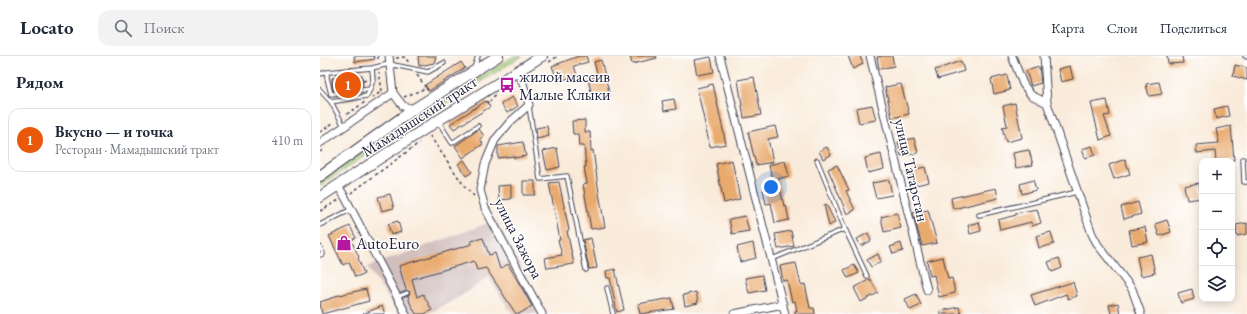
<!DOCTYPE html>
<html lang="ru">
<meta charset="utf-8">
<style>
body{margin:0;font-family:"EB Garamond",serif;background:#f2f2f3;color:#1f2937}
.controls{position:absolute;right:12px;bottom:12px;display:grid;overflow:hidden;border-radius:8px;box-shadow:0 2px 10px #0003}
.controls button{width:36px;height:36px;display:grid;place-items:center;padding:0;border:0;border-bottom:1px solid #e0e1e3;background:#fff;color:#1f2937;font:20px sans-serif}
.you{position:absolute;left:451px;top:131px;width:14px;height:14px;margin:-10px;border:3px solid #fff;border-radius:50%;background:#1a73e8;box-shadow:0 0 0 6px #1a73e833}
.badge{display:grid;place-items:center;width:26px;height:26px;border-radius:50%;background:#ea580c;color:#fff;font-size:13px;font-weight:700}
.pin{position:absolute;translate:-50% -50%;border:2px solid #fff;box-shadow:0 1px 4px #0006}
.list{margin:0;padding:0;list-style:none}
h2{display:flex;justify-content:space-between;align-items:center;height:52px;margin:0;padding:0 16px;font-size:17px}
h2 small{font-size:13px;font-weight:400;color:#747a83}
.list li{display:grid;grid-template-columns:26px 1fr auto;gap:12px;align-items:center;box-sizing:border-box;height:64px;margin:0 8px 8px;padding:0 8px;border:1px solid #e0e1e3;border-radius:12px}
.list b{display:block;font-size:15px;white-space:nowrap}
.list p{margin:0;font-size:13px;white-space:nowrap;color:#747a83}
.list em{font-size:13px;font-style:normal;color:#747a83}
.icon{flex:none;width:22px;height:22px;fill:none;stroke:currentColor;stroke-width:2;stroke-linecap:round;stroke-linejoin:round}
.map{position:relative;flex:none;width:927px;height:258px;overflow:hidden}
header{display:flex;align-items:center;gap:24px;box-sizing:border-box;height:56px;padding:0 20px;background:#fff;border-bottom:1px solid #e0e1e3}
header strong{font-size:19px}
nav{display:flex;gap:22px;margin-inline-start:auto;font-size:14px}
.search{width:280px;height:36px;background:#f2f2f3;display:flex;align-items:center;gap:10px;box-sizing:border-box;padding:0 14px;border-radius:12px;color:#747a83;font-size:15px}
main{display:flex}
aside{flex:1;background:#fff}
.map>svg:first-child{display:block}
.industrial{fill:#d1bfbe}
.green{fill:#acd580;stroke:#677c5e}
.building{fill:#e9aa6e}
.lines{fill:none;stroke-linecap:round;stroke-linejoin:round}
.lane-casing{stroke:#424053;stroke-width:5.5}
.street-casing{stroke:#424053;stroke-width:9}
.primary-casing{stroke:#424053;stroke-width:12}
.path{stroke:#424053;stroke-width:1.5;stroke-dasharray:3 3;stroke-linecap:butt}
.lane{stroke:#fff;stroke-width:3.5}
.street{stroke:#fff;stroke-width:7}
.primary{stroke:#fff;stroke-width:10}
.labels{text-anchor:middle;stroke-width:3;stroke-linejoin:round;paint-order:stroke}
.poi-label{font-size:16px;fill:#22223b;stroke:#fff;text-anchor:start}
.street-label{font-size:16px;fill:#22223b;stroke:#fff}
</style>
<header>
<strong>Locato</strong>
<div class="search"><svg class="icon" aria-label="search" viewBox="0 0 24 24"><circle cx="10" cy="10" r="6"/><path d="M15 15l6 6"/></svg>Поиск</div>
<nav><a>Карта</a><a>Слои</a><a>Поделиться</a></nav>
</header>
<main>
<aside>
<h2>Рядом<small></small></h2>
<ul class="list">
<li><span class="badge">1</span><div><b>Вкусно — и точка</b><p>Ресторан · Мамадышский тракт</p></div><em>410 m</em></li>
</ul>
</aside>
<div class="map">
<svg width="927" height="258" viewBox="0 0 927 258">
<rect width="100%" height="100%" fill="#fff"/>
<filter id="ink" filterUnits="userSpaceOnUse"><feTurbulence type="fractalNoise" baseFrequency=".025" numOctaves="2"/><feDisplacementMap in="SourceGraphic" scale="8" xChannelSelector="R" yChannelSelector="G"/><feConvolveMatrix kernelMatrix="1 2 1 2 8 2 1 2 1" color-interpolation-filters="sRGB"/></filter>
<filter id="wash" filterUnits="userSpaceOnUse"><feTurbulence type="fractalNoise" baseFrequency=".012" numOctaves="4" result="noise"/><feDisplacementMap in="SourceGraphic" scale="16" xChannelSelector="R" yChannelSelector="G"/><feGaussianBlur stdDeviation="0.9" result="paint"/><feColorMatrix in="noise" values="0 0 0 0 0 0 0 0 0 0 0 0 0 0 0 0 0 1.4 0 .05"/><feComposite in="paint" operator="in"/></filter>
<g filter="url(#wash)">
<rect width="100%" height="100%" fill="#f9ebda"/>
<!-- industrial -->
<path class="industrial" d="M177,164L226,258H192L169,221L141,240L108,258H79L47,211Z"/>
<!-- green -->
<path class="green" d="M194,0H202L90,69L0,130V125L88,66Z"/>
<g id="blocks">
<!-- building -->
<path class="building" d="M34,0H54L55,3L35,6Z
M98,0H116L114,7L99,10Z
M259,0H266L268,6L254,10L257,19L238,26L232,10Z
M310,0H336L337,2L312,8Z
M528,0H540L543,8L533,13Z
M563,0H572L574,10L559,13L557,1Z
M847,0H862L863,7L848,8Z
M391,1L394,16L377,19L374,4Z
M281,4L290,40L273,44L268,23L278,21L274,6Z
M641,5L644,15L618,23L615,14Z
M141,6L145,12L109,35L105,29Z
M915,9L927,12V24L913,20Z
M750,10L753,23L741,26L738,13Z
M719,11L721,27L711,30L706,15Z
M42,19L43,31L13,34L12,22Z
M687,19L690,34L674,38L671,23Z
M434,21L441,59L424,62L418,24Z
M839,26L842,38L829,40L826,28Z
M393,28L406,88L390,91L377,32Z
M581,28L589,58L572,62L565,31Z
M192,41L198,50L187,57L181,48Z
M354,43L356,53L344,55L342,45Z
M787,44L790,59L784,60L791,80L780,84L771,47Z
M166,45L170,51L134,73L130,68Z
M695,47L702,82L686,86L682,71L687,70L683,50Z
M552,49L556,64L539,67L536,52Z
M907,50L909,60L896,63L894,53Z
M265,64V76H270L271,95L273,94L279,137L285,171L271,173L263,128L267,127L264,111H266L264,90H259L258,78H253L252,65Z
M227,70L229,80L217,83L216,72Z
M455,70L458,81L448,83L453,106L436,109L428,76Z
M911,70L914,104L896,105L895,95L877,97L876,89L899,87L896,73Z
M159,73L164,80L160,83L163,88L143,102L135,90Z
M594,82L598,97L581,100L578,86Z
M203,86L206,100L194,102V100L178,102V90Z
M772,90L775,99L765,102L762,93Z
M507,91L511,99L503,103L499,95Z
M237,92L240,111L227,114L223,95Z
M709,94L713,109L696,112L693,97Z
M561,98L564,113L548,117L545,102Z
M805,103L810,118L794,123L789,109Z
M144,104L152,116L146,120L138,108Z
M412,104L420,143L404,147L396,108Z
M465,105L469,120L458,123L464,150L466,149L469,164L455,167L451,147L446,148L443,133L454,131L449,109Z
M517,109L529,134L526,135L535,154L527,158L508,113Z
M605,111L609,126L592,130L589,115Z
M569,124L572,139L556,142L552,127Z
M713,124L716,134L702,138L700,128Z
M203,125H215V139H203Z
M239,126L249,174L247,175L254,208L227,212L225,202L242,199L238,184H240L229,127Z
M879,127L882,142L867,144L864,130Z
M191,129V143L179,144L178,130Z
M676,132L678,142L633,153L631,142Z
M70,138L74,152L62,155L58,141Z
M818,146L821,158L804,163L801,151Z
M506,148L515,166L509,170L504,149Z
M717,153L721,167L712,170L711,166L680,174L678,164L696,159V157Z
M608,154L617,187L602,190L593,157Z
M577,157L581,172L564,176L561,161Z
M425,160L429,175L412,178L409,163Z
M847,164L851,176L839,180L835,168Z
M78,165L81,176L71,179L68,168Z
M659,166L661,175L650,178L648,169Z
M927,167V178L917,180L916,169Z
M30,170L36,182L31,184L39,201L38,202L44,218L35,221L29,206L23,209L9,180Z
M825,171L828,186L812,189L809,174Z
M471,175L474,190L458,193L455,178Z
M731,176L734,188L719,192L716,180Z
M548,177L551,185L541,190L537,183Z
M163,182L169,199L175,197L180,213L188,208L212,250L199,258H196L166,212L157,214L154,205L92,223L97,241L103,238L112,254L104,258H96L90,247L88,240L90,236L86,234L79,210L152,188L151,185Z
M271,182L277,212L269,213L263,184Z
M433,187L436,202L420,206L417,191Z
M581,187L583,195L573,198L570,191Z
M558,198L561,206L551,211L547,204Z
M831,198L835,217L821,220L817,201Z
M623,201L628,223L632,222L635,237L619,241L614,219L610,220L607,205Z
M739,202L742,212L732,216L728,206Z
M476,207L481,229L485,228L490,252H494L495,258H475V255H477L475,245L472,246L467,224L463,225L460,210Z
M534,209L539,217L528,222L524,214Z
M295,213L304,254L297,256L290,222H287L286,215Z
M442,219L445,234L429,237L425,222Z
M550,223L558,237L541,246L534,232Z
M753,226L757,240L748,243L746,238L715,250L711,239Z
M46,233L49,245L2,258L0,246L15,241V240Z
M872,233L874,243L861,247L858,237Z
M376,236L378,247L365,250L363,239Z
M596,238L601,249L590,254L585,243Z
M352,242L354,253L320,258L318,248Z
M798,247L800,258H791L789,249Z
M62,250L65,258H43Z
M639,251L641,258H620V255Z"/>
</g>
</g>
<g filter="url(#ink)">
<use href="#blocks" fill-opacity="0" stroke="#424053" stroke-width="1"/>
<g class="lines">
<defs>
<path id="lane" d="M925,0L927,1
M52,12L53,24L50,33L11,38L7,22V16L52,12L69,8L108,16L124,7
M154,12L158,0
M0,18L7,16
M0,34L11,46L24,70
M11,46L47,40L50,33
M209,50L220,123L247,120L266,214
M118,65L132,87L158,70
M923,103L924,126H927
M497,104L525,173L547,220
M659,159L757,136
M0,169L30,154
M0,191L3,198L0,199
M452,203L525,173
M287,232L293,258
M77,241L87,237"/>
<path id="street" d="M69,0L73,37L83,50L94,53
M400,0L465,258
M550,0L607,234
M692,0L703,28L711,39L727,47L772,178L778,189L812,233L821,258
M724,0L727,47
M196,16L202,24L209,49L190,66L175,84L165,108L160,134L165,152L222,258
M0,87L73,37
M18,130L25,141L86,258
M414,258L463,248"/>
<path id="primary" d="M0,120L94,53L178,0
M0,141L117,65L222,0"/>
</defs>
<!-- lane casing -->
<use href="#lane" class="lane-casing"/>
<!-- street casing -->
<use href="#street" class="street-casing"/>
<!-- primary casing -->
<use href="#primary" class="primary-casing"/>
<!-- path -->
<path class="path" d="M58,0V6
M76,2L85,1L89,7
M229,6L238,0
M97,19L106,32H107
M43,25L47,24
M84,41L106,32L108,35
M52,42L62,35L59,16
M167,45L168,48L175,39
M27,58L45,46
M0,76L13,67
M110,80L145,131L154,140
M0,96L4,93
M31,137L99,87
M0,155L19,144"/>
<!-- lane -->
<use href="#lane" class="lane"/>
<!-- street -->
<use href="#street" class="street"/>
<!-- primary -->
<use href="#primary" class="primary"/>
</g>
</g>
<!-- icons -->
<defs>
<symbol id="bus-bare" viewBox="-9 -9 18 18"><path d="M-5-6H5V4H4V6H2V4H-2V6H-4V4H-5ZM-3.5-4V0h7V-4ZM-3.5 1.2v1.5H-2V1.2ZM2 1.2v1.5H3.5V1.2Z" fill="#b5179e" stroke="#fff" stroke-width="2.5" paint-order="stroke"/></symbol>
<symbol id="shop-bare" viewBox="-9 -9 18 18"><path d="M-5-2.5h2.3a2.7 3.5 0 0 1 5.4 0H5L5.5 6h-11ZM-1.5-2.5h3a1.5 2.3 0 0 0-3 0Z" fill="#b5179e" stroke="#fff" stroke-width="2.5" paint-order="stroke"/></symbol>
</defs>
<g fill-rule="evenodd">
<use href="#bus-bare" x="176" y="18" width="22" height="22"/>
<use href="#shop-bare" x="13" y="176" width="22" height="22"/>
</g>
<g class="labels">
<!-- poi labels -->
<g class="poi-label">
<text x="199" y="26">жилой массив<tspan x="199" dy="18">Малые Клыки</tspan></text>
<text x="36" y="193">AutoEuro</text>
</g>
<!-- street labels -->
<g class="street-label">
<text transform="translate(99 60) rotate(-33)" y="6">Мамадышский тракт</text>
<text transform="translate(592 114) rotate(77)" y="6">улица Татарстан</text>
<text transform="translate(199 182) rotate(63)" y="6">улица Зажора</text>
</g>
</g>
</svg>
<div class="controls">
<button>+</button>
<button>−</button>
<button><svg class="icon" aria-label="locate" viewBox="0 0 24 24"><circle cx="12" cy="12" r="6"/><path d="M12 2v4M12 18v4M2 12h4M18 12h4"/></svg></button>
<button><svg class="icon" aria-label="layers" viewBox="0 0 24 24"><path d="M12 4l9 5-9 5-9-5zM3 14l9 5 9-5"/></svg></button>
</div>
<div class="you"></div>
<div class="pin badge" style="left:28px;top:29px">1</div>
</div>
</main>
